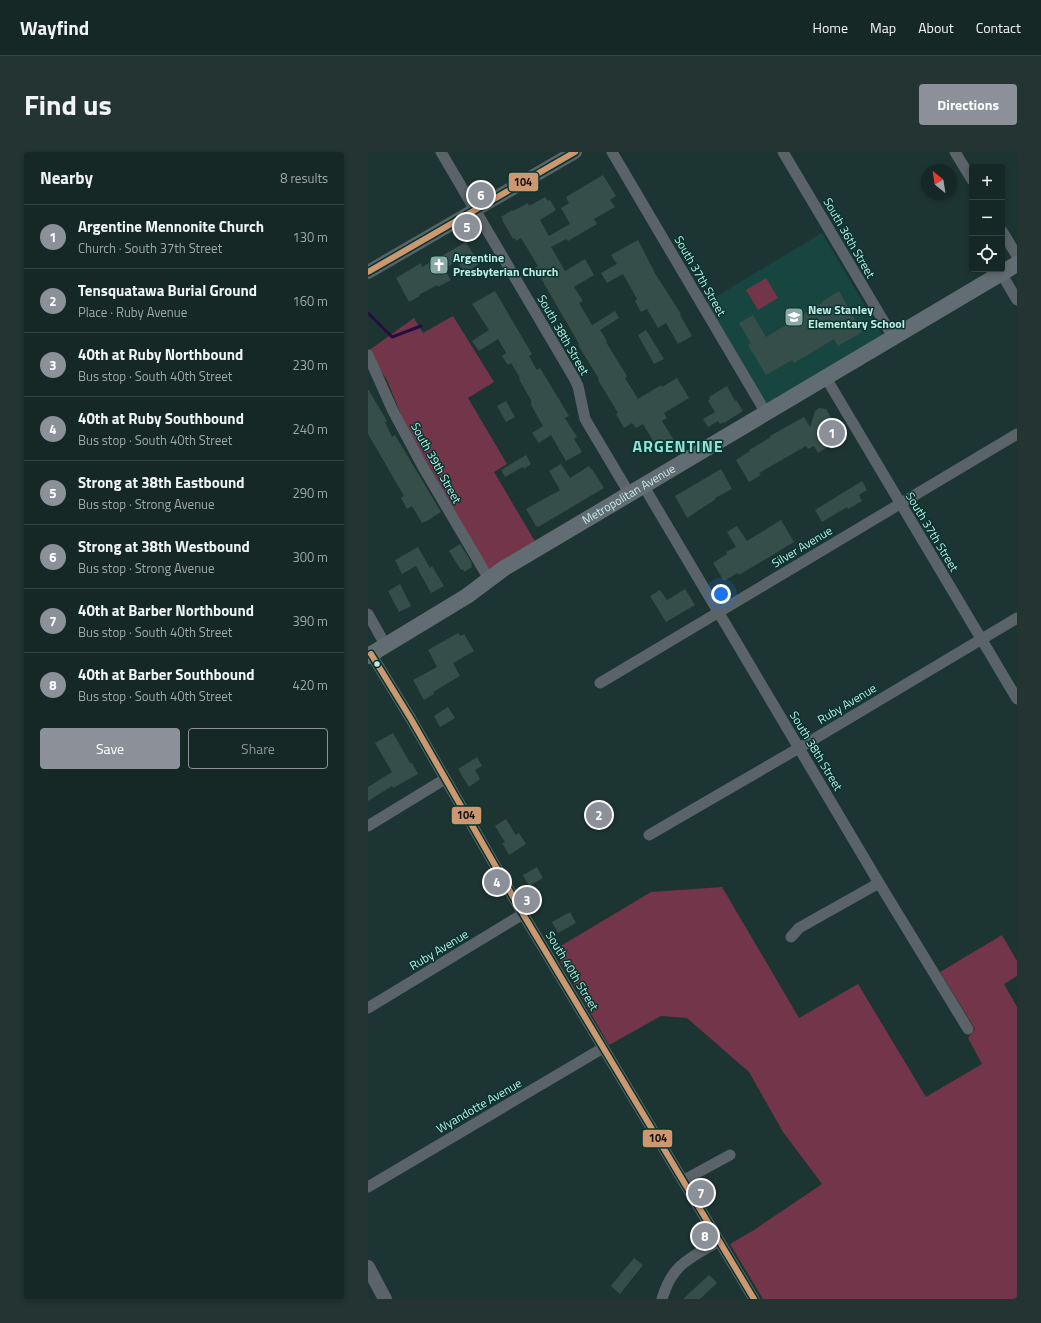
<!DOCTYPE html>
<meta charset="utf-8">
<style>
body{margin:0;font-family:"Titillium Web",sans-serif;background:#233432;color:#f1f3f6}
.controls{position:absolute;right:12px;top:12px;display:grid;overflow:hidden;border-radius:4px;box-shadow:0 2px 6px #0003}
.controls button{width:36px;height:36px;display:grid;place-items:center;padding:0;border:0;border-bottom:1px solid #354443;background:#162826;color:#f1f3f6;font:20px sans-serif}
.compass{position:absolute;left:553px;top:12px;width:36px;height:36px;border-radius:50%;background:#162826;box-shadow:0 2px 6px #0003;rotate:330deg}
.you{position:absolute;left:353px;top:442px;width:14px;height:14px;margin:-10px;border:3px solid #fff;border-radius:50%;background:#1a73e8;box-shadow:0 0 0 6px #1a73e833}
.badge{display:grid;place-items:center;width:26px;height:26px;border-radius:50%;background:#8c9099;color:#fff;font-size:13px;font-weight:700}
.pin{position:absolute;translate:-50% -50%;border:2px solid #fff;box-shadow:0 1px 4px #0006}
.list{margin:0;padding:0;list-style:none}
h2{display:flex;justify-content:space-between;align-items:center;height:52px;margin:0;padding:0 16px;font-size:17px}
h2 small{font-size:13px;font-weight:400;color:#9ea6a7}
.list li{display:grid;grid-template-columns:26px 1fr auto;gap:12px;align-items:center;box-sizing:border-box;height:64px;padding:0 16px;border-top:1px solid #354443}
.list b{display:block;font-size:15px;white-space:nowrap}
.list p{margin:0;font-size:13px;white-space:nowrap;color:#9ea6a7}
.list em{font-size:13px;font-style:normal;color:#9ea6a7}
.actions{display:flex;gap:8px;padding:12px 16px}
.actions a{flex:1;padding:9px 0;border:1px solid #8c9099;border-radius:4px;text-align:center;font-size:14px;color:#8c9099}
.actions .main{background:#8c9099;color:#fff}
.icon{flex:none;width:22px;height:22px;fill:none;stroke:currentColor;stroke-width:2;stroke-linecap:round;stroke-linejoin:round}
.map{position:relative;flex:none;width:649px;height:1147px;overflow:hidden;border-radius:4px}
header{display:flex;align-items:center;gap:24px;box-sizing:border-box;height:56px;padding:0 20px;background:#162826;border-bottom:1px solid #354443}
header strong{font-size:19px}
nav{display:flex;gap:22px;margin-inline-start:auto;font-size:14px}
.intro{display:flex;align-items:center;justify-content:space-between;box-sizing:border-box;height:96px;padding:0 24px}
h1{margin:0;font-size:28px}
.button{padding:10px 18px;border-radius:4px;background:#8c9099;color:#fff;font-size:14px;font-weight:700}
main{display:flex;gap:24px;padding:0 24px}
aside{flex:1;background:#162826;border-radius:4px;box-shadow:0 2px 6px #0003}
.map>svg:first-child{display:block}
.built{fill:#174640}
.green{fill:#723549}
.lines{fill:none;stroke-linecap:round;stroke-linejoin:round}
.stream{stroke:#260e42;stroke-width:3}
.building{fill:#354e4a}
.minor{stroke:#596368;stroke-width:11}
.tertiary{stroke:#596368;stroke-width:14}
.secondary{stroke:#626d73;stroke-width:16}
.bus-1-casing{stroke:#06352f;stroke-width:9}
.bus-1{stroke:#cd976f;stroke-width:6}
.bus-dot{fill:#c3e9e1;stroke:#06352f;stroke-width:1.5}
.labels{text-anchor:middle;stroke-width:3;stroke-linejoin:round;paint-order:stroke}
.street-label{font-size:12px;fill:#c3e9e1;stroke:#06352f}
.poi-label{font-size:12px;font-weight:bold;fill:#c3e9e1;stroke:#06352f;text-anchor:start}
.district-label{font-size:16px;font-weight:bold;letter-spacing:1px;fill:#91e2d4;stroke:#06352f}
.line-badge{stroke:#06352f;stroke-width:1.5}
.pale-badge-label{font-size:11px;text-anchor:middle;font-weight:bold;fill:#111}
</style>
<header>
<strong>Wayfind</strong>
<nav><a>Home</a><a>Map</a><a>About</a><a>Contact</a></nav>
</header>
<div class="intro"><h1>Find us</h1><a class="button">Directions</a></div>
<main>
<aside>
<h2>Nearby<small>8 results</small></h2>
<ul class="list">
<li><span class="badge">1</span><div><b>Argentine Mennonite Church</b><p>Church · South 37th Street</p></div><em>130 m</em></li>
<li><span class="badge">2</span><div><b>Tensquatawa Burial Ground</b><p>Place · Ruby Avenue</p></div><em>160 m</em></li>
<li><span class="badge">3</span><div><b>40th at Ruby Northbound</b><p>Bus stop · South 40th Street</p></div><em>230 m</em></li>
<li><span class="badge">4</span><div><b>40th at Ruby Southbound</b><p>Bus stop · South 40th Street</p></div><em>240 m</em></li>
<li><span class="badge">5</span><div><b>Strong at 38th Eastbound</b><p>Bus stop · Strong Avenue</p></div><em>290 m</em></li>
<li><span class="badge">6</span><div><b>Strong at 38th Westbound</b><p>Bus stop · Strong Avenue</p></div><em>300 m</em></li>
<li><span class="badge">7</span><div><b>40th at Barber Northbound</b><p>Bus stop · South 40th Street</p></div><em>390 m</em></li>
<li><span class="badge">8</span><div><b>40th at Barber Southbound</b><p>Bus stop · South 40th Street</p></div><em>420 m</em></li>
</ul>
<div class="actions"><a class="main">Save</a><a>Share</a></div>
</aside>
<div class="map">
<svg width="649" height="1147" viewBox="0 0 649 1147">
<rect width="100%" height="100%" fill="#1d3532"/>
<!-- built -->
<path class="built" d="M454,81L514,183L405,251L398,252L339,150Z"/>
<!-- green -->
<path class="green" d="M398,126L410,146L390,158L378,138Z
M85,164L126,230L100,246L139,312L126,320L168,391L123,419L118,415L36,270L19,228L0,200V199L46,166L55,181Z
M354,735L431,866L490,832L558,945L614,912L600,886L607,877L572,820L634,783L649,809V824L636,832L649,855V1147H395L362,1092L386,1078L454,1032L415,980L381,920L319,866L293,864L241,893L186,798L283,740Z"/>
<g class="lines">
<!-- stream -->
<path class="stream" d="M0,161L24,185L53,174"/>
</g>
<!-- building -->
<path class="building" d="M235,23L248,44L242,48L247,55L226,67L229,72L200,89L198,87L183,95L197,119L217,107L226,123L206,135L215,149L211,151L224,173L247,159L251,166L232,178L239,189L238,190L259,224L257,226L270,247L293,233L294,235L309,226L321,246L296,261L299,266L294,269L309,293L293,302L275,272L268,276L264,271L256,276L248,262L250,261L230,228L231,227L210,193L211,192L167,116L170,114L153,86L148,89L147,86L145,87L134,68H135L133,65L144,58L145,59L160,51L161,54L177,45L180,49L182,48L188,58L172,68L181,84L202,72L193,56L201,51L198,45Z
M270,88L288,123L313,162L312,163L324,184L310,192L298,171L290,176L279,157L273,160L267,149L269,147L255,122L239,131L233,121L249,112L243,103Z
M98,90L111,112L97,121L89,109L76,117L83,128L70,135L69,133L51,143L52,144L41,150L28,126L53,111L54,115Z
M127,139L164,202L161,204L169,218L172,216L201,264L197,266L209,285L206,287L214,300L198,309L183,283L171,291L164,281L175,274L163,253V250H164L151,227L152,226L143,211L140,213L134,204L138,201L130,187L111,199L104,189L121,178L104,152Z
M471,139L494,180L470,194L466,187L426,211L424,208L398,223L380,193L383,191L371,171L385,163L398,185L454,151L455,149Z
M278,178L296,207L286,212L270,183Z
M359,234L367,249L368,248L375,259L356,271V270L352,272L350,269L340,275L335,267L347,260L340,249L342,247L341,245Z
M0,237L19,269L17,270L24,285L27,283L73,360L59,369L54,371L44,354L39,357L33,346L36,344L0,282Z
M138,249L147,265L138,270L129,254Z
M451,256L458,257L468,274L470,273L479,287L463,297L461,294L450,301L446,294L440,297L438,294L391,321L393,323L381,330L368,308L382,299L381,298L403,285L402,284L436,265L442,275L447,259Z
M158,303L163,312L156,317L155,315L137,325L133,318Z
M193,312L202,326L221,314L223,317H224L236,336L170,375L169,374H168L158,357L192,338L181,319Z
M353,317L364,337L347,346L348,347L319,366L307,344Z
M494,329L499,338L491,343L494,349L480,357L479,355L454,370L447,358Z
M413,368L426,390L371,423L370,421L356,429L345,411L359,402L358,400L368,395L359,380L369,374L379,389Z
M92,392L104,411L103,412L104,415L96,420L95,417L93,418L81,399Z
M50,395L62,416L64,414L76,434L63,441L48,414L34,422L27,408Z
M32,432L43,454L31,460L20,439Z
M317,437L327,453L298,470L282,444L292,438L299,448Z
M90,481L92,484L96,482L106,499L85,511L92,524L65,540L66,542L56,548L45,528L69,515L60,498Z
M80,555L87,566L72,575L66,564Z
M25,581L42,611H44L50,622L25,636L24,634L0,649V635L24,620L7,591Z
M109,605L114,614L107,618L112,627L101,635L90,617Z
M138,667L148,683L151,681L158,692L141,703L134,691L137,690L127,674Z
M169,715L175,726L161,734L155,723Z
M202,760L208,771L190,781L184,770Z
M266,1106L275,1113L252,1142L243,1134Z
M341,1123L349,1131L332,1147H315Z"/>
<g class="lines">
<!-- minor -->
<path class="minor" d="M73,0L206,226L210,234L217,267L261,341
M244,0L398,261
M415,0L525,185
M587,0L604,28
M634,79L649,104
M633,121L649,148
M0,203L25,259L55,315L121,427
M458,226L649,547
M275,333L511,731L600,877
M0,462L18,494
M3,502L43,567L155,762L386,1147
M232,531L649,282
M0,674L77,627
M281,683L431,596L649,466
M423,785L431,776L511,731
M0,856L155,762
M316,1028L362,1003
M0,1035L235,896
M294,1147C304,1112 322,1106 351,1089"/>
<!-- tertiary -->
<path class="tertiary" d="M0,120L207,0
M0,1115L17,1147"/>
<!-- secondary -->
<path class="secondary" id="s1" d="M0,504L99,444L135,417L649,112"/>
<defs>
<path id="bus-1" d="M0,120L207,0
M3,502L43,567L155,762L386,1147"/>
</defs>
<!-- bus-1 casing -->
<use href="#bus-1" class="bus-1-casing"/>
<!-- bus-1 -->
<use href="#bus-1" class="bus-1"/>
</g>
<!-- icons -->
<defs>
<symbol id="church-square" viewBox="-11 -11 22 22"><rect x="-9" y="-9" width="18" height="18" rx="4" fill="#89aaa4" stroke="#06352f"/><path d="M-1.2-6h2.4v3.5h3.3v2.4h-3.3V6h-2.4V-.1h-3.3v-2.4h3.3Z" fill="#fff"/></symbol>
<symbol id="school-square" viewBox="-11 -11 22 22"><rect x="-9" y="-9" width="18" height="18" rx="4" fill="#89aaa4" stroke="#06352f"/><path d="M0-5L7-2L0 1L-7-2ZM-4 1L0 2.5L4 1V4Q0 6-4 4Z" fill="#fff"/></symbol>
</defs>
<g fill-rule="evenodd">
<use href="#church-square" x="60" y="102" width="22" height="22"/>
<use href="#school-square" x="415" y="154" width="22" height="22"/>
</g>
<!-- markers -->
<circle class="bus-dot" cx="9" cy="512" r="3.5"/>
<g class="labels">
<!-- street labels -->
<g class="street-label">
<text transform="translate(481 86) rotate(60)" y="4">South 36th Street</text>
<text transform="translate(332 124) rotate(60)" y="4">South 37th Street</text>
<text transform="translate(195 183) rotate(60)" y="4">South 38th Street</text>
<text transform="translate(68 311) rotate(61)" y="4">South 39th Street</text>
<text dy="4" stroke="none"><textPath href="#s1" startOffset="307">Metropolitan Avenue</textPath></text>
<text transform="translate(564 380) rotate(59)" y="4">South 37th Street</text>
<text transform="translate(434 395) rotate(-31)" y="4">Silver Avenue</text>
<text transform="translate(479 552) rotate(-31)" y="4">Ruby Avenue</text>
<text transform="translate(448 599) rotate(59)" y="4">South 38th Street</text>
<text transform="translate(71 798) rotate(-31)" y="4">Ruby Avenue</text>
<text transform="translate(204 819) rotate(59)" y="4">South 40th Street</text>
<text transform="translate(111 954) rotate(-30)" y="4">Wyandotte Avenue</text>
</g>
<!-- poi labels -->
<g class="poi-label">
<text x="85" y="110">Argentine<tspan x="85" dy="14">Presbyterian Church</tspan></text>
<text x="440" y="162">New Stanley<tspan x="440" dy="14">Elementary School</tspan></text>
</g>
<!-- district labels -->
<g class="district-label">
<text x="310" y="300">ARGENTINE</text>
</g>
</g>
<g class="line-badge">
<rect x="140" y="20" width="31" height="20" rx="4" fill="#cd976f"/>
<rect x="83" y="654" width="31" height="19" rx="4" fill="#cd976f"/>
<rect x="274" y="977" width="31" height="19" rx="4" fill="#cd976f"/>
</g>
<g class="pale-badge-label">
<text x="155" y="34">104</text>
<text x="98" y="667">104</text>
<text x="290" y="990">104</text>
</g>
</svg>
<div class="controls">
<button>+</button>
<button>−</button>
<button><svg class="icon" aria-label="locate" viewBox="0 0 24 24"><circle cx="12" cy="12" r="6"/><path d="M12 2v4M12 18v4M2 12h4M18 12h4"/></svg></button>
</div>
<svg class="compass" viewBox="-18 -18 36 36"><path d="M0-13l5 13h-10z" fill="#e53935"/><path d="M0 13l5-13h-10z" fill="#9ea6a7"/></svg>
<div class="you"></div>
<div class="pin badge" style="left:464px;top:281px">1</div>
<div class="pin badge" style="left:231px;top:663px">2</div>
<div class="pin badge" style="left:159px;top:748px">3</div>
<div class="pin badge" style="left:129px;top:730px">4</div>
<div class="pin badge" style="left:99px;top:75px">5</div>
<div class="pin badge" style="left:113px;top:43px">6</div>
<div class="pin badge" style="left:333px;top:1041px">7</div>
<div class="pin badge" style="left:337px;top:1084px">8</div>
</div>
</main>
